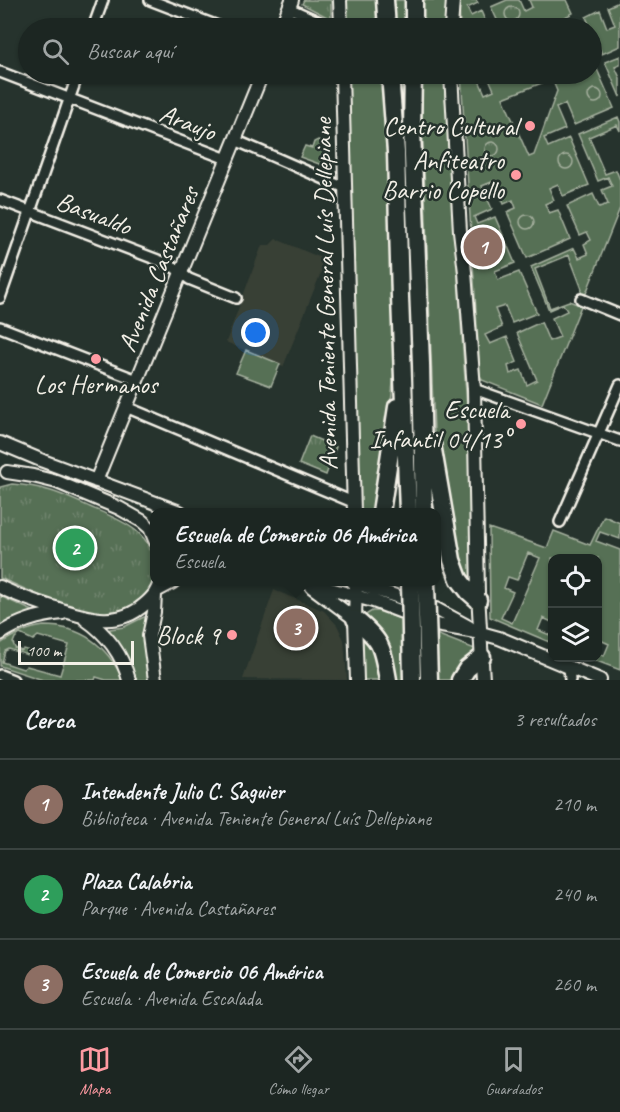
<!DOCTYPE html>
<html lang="es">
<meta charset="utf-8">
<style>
body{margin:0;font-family:Caveat,sans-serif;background:#252e2a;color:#f1f3f6}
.controls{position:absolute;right:18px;bottom:18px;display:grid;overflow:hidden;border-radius:12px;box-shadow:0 2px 4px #0004}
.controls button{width:54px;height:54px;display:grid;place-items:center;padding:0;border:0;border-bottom:2px solid #3a4340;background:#1c2622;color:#f1f3f6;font:30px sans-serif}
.scale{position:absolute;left:18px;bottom:15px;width:116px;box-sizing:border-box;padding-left:6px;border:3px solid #f4f1e8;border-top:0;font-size:16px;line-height:21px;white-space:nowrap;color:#f4f1e8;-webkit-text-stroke:4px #26332d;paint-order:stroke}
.you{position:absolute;left:256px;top:333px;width:21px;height:21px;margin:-15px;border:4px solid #fff;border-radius:50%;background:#1a73e8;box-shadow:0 0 0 9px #1a73e833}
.badge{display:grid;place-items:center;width:39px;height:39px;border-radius:50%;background:#ff9aa2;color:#fff;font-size:20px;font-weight:700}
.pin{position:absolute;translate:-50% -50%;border:3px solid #fff;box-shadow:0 2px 6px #0006}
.popup{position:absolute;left:150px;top:508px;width:291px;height:78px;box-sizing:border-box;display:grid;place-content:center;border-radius:12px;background:#1c2622;filter:drop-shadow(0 2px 4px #0005);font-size:20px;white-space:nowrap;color:#a0a5a5}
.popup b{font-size:22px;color:#f1f3f6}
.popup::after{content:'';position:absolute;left:50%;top:100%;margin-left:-12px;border:12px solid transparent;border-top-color:#1c2622}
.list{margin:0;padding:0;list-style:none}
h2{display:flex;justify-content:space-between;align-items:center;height:78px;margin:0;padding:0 24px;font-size:26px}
h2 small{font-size:20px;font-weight:400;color:#a0a5a5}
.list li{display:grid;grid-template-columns:39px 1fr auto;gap:18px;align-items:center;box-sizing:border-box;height:90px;padding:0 24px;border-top:2px solid #3a4340}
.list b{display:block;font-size:22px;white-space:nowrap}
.list p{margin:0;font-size:20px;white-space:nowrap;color:#a0a5a5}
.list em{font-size:20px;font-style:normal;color:#a0a5a5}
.icon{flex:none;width:33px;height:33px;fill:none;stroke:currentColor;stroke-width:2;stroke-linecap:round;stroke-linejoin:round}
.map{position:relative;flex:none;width:620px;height:680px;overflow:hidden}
.search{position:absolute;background:#1c2622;box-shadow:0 2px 4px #0004;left:18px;right:18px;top:18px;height:66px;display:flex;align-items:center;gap:15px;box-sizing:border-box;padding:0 21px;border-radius:33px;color:#a0a5a5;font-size:22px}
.sheet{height:348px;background:#1c2622}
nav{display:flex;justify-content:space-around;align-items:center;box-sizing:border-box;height:84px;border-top:2px solid #3a4340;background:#1c2622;font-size:16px;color:#a0a5a5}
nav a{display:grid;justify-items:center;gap:3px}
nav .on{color:#ff9aa2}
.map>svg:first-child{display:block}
.built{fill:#394036}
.grass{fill:#566f55;stroke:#a5b09e;stroke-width:1.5;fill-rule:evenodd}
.park{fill:url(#park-tufts);stroke:#a5b09e;stroke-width:1.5}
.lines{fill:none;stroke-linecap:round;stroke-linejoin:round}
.street-casing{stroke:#f4f1e8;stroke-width:14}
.secondary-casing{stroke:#f4f1e8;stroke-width:16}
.highway-casing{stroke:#f4f1e8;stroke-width:21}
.street{stroke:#26332d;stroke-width:9}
.secondary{stroke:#26332d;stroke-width:12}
.highway{stroke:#26332d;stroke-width:16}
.highway-bridge-casing{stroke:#f4f1e8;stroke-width:21;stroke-linecap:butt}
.highway-bridge{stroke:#26332d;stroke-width:16}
.poi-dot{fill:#ff9aa2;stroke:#26332d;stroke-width:2}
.labels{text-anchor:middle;stroke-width:5;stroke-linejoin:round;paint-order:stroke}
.street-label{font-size:26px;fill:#f4f1e8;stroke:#26332d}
.poi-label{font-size:26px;fill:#f4f1e8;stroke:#26332d;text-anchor:end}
</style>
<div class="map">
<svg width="620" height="680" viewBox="0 0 620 680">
<defs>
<pattern id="park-tufts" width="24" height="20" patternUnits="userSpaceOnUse" patternTransform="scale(1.5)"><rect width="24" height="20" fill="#566f55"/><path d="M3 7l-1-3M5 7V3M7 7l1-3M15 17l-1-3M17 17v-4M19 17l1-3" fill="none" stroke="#6f846d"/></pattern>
</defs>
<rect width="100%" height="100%" fill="#26332d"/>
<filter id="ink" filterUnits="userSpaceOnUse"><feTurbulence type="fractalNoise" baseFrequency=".0167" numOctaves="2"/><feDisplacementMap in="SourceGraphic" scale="12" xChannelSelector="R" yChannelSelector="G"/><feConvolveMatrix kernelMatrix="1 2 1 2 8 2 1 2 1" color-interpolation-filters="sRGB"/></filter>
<g filter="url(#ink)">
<!-- built -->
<path class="built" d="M276,239L326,260L283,367L226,342L262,245H270Z
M274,590L324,611L337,625L344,640L347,680L243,679Z"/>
<!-- grass -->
<path class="grass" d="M345,0H378L381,28H346Z
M393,0H407V28H395Z
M423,0H451L448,28H423Z
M459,0H476L478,3L467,8L471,16L481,11L488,28H460Z
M507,0H519L524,11L532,7L529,0H567L573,13L561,19L564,25L576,21L580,28H501L491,7Z
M618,0H620V46L602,54L586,17L600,10L607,28L615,25L608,7L619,2Z
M620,56V65L615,67L620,78V97L605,62Z
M596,67L614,108L574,125L565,104L556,108L565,129L544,138L548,147L569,138L589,185L563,196L558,184L549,188L554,200L545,204L549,213L558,210L570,239L527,258L507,212L516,208L513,200L504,204L494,181L482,186L492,209L474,217L477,224L495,217L515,263L495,271L498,280L519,272L537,313L512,323L505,306L495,309L502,327L485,335L490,344L507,337L517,362L508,366L510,374L521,370L527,385L537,380L517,333L541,322L549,341L560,337L552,318L567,311L563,304L549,310L531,267L574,248L579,258L588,254L584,244L591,240L587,232L580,235L567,206L593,194L599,207L608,204L602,190L612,186L608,177L598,181L578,134L618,117L620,122V131L617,125L589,137L605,174L616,170L620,180V208L542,404L482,380L480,375L461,74H464L467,80L477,76L485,94L494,90L487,74H530L536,77L543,74H571L573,76L580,74H592V68ZM552,79L557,91L534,155L529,157L503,98ZM569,255L582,289L577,304L569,301L550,308L535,269Z
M347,74H386L391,123V297L394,372L386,455L377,512H359L355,301Z
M399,74H406L417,512H415L403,136Z
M422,74H445V93L469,436L472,581L470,584H465L444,497L434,432L422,116Z
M246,350L280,364L271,386L236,373Z
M604,516L620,523V539L600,532L596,541L620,550V670L589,658H598V653L604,656L609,644L598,639V558H552V622L543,618L538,630L552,636V643L490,617L489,528L547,548L554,531L590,545ZM528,553L540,558L512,623L501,618L513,592L504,588L508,577L517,580Z
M0,596L33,611V613L0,630Z
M372,611H378L403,620L406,680H391L365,618L367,614Z
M144,617H147L151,680H136L122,647L109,632L110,629L124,627Z
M44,626C82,626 107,645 123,680H106L96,677L95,680H43L0,666V644C14,635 27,628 44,626ZM20,634L33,640L38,636L69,645L60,675L27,666L23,669L2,662L5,651L9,649L28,655L30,651L24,649L21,651L15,648L13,643L15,638Z
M436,634L475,649L476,652L456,680H436Z
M365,636H369L385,680H362C361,668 357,644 365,636Z"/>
<!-- park -->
<path class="park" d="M304,0H331V19L302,4Z
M505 14a7 7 0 1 1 14 0a7 7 0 1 1-14 0Z
M588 96a7 7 0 1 1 14 0a7 7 0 1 1-14 0Z
M318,140L330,145L322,165L300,157L305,146L312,148L314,142Z
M485 149a7 7 0 1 1 14 0a7 7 0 1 1-14 0Z
M559 162a7 7 0 1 1 14 0a7 7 0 1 1-14 0Z
M520 222a7 7 0 1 1 14 0a7 7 0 1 1-14 0Z
M310,436L336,447L326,475L299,464Z
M12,484C44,486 61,494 90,507C118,519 154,531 155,568C155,578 153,586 147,594C138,605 123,614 108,614C72,613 33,592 0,578V487Z"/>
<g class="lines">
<defs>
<path id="street" d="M150,0L223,28
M289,8L333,28
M93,28L103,0
M0,72L227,159
M235,140L345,188
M0,200L171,265L189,279L236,298
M0,298L78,74
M581,299L620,315
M0,327L137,380
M474,389L620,441
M126,407L353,502
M560,522L620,385
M569,667L570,680
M0,675L13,680"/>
<path id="secondary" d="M340,0L341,28
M281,28L292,0
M451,28L453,0
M342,74L354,512
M451,74L460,231L465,272L474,389L478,593L483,680
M0,443L43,461L180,512
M7,472L33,476L57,482L119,508L142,521L150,528L155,540
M96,481L262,74
M305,582L373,601L402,612
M353,582L402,598
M356,582L355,619L357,680
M0,587C17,596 34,601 52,607C85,617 116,630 145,604C153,597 157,592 160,582
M312,587L355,619
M158,590L173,582
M436,609L469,627
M85,619C107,634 122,654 129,680
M436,625L481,633L499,638L600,680
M0,634C19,621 41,615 63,613
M155,680L149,636L154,612L155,595"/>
<path id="highway" d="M385,0L387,28
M414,0V28
M390,74L396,152L400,297L408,512
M413,74L412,130L421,364L424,512
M432,444L452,560L459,579L469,592L478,600
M381,512L397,407
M355,619C382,641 382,646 388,680
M460,680L467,669L482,657"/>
</defs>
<!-- street casing -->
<use href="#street" class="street-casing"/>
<!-- secondary casing -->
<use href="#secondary" class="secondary-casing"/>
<!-- highway casing -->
<use href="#highway" class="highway-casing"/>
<!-- street -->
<use href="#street" class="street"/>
<!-- secondary -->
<use href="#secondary" class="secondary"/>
<!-- highway -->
<use href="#highway" class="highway"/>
<defs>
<path id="highway-bridge" d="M410,582L412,680
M426,584L429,680"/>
</defs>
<!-- highway-bridge casing -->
<use href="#highway-bridge" class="highway-bridge-casing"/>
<!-- highway-bridge -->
<use href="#highway-bridge" class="highway-bridge"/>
</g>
</g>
<!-- markers -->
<g class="poi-dot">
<circle cx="530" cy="126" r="6"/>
<circle cx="516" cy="175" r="6"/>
<circle cx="96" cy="359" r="6"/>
<circle cx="521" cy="424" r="6"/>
<circle cx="232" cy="635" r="6"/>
</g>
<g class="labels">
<!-- street labels -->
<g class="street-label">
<text transform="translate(188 122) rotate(21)" y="9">Araujo</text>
<text transform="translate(94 213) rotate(21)" y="9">Basualdo</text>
<text transform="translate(158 269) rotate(-68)" y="9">Avenida Castañares</text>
<text transform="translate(325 294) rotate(-91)" y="9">Avenida Teniente General Luís Dellepiane</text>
</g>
<!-- poi labels -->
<g class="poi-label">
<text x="518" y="135">Centro Cultural</text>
<text x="504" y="169">Anfiteatro<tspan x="504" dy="30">Barrio Copello</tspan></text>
<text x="96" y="393" text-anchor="middle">Los Hermanos</text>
<text x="509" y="418">Escuela<tspan x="509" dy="30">Infantil 04/13°</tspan></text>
<text x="220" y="644">Block 9</text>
</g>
</g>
</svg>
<div class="controls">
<button><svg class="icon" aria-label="locate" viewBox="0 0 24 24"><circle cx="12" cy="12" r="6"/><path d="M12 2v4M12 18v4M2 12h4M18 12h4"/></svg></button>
<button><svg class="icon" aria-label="layers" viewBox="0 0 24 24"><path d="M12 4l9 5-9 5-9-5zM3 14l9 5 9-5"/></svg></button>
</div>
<div class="scale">100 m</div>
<div class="you"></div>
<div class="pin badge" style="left:483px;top:247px;background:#8d6e63">1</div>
<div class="pin badge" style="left:75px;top:548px;background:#2e9e5b">2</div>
<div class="pin badge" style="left:296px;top:628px;background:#8d6e63">3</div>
<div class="popup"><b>Escuela de Comercio 06 América</b>Escuela</div>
<div class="search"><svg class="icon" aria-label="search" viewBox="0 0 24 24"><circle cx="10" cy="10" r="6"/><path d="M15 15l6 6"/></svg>Buscar aquí</div>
</div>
<section class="sheet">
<h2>Cerca<small>3 resultados</small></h2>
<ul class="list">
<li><span class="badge" style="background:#8d6e63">1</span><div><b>Intendente Julio C. Saguier</b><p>Biblioteca · Avenida Teniente General Luís Dellepiane</p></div><em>210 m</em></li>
<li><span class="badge" style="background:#2e9e5b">2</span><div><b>Plaza Calabria</b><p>Parque · Avenida Castañares</p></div><em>240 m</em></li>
<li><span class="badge" style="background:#8d6e63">3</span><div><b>Escuela de Comercio 06 América</b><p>Escuela · Avenida Escalada</p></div><em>260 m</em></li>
</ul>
</section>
<nav>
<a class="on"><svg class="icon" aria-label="map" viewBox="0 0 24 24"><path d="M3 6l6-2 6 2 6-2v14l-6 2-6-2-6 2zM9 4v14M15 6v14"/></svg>Mapa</a>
<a><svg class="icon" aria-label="directions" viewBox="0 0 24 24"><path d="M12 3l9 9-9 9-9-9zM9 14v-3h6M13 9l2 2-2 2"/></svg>Cómo llegar</a>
<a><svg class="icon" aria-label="saved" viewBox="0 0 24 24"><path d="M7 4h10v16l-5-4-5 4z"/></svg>Guardados</a>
</nav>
